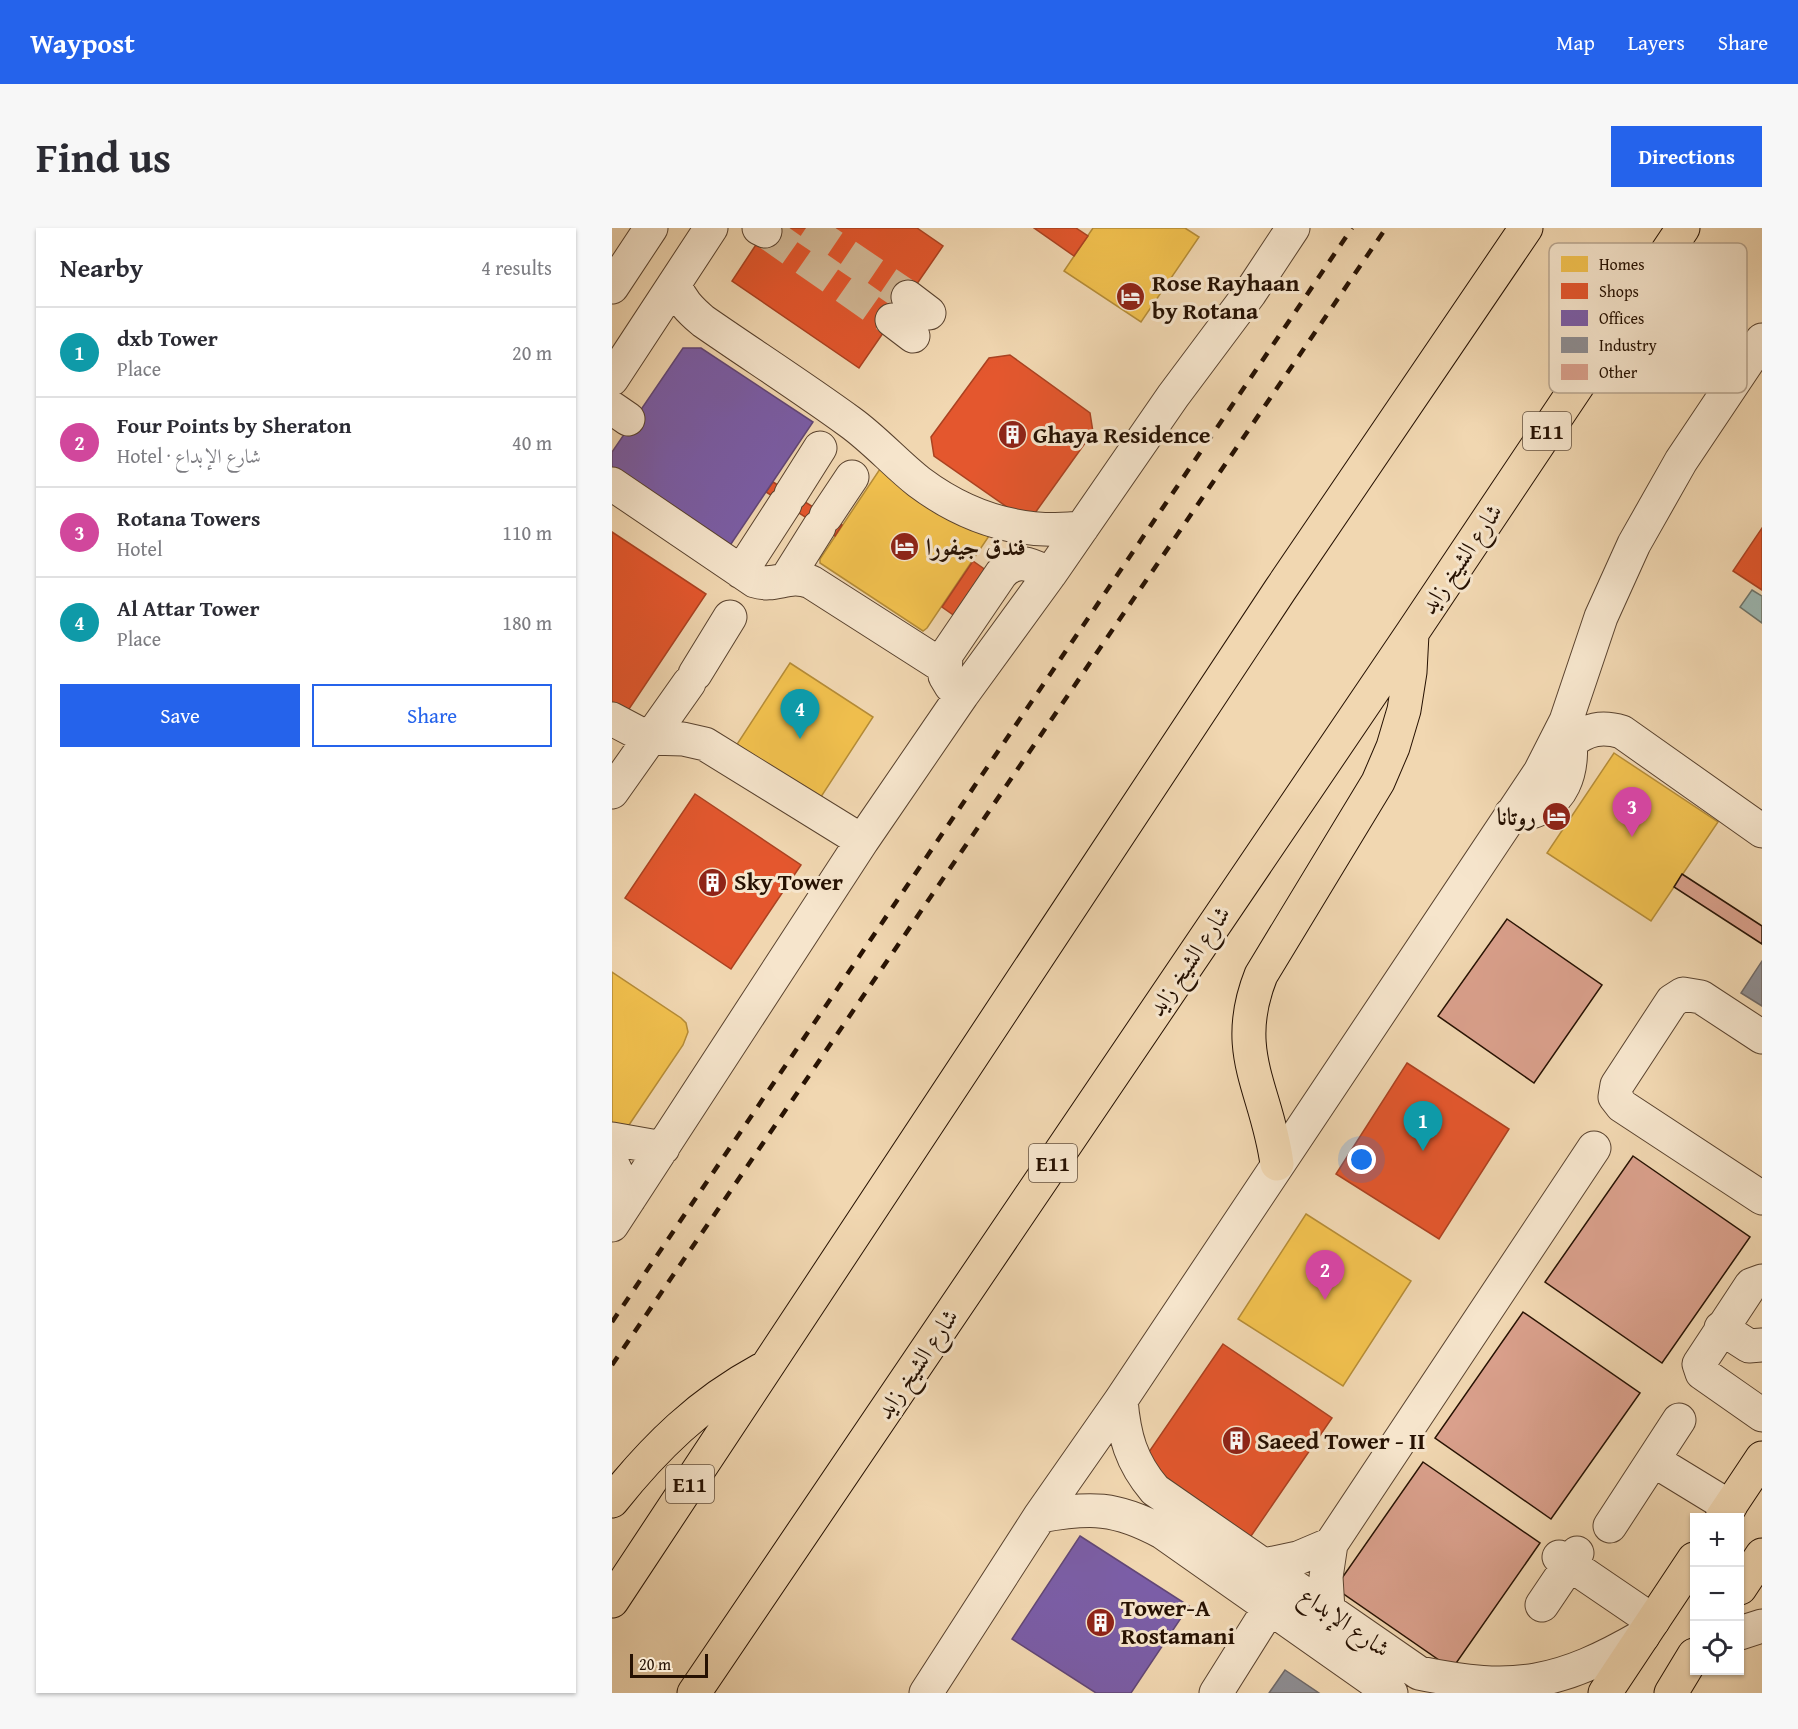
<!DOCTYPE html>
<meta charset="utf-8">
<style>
body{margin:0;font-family:"Gentium Book Plus",Amiri,serif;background:#f7f7f7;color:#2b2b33}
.controls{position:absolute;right:18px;bottom:18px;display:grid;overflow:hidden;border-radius:0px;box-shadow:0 2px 4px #0004}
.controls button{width:54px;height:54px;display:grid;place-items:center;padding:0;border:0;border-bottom:2px solid #e1e1e2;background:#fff;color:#2b2b33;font:30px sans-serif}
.scale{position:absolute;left:18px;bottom:15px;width:78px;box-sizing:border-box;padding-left:6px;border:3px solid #261102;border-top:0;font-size:16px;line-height:21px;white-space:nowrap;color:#261102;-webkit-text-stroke:4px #f6e5cc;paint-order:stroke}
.you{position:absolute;left:750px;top:932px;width:21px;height:21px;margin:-15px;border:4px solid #fff;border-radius:50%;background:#1a73e8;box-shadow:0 0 0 9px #1a73e833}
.badge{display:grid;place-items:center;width:39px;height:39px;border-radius:50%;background:#2563eb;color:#fff;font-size:20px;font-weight:700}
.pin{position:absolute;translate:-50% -50px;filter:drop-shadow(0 2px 3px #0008)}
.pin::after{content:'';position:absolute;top:32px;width:21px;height:18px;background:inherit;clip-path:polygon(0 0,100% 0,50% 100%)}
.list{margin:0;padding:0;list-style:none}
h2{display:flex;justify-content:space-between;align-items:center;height:78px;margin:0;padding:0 24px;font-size:26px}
h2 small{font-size:20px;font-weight:400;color:#7c7c81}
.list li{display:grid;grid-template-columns:39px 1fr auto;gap:18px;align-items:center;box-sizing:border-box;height:90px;padding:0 24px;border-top:2px solid #e1e1e2}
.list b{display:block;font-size:22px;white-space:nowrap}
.list p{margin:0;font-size:20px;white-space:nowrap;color:#7c7c81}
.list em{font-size:20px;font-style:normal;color:#7c7c81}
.actions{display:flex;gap:12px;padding:18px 24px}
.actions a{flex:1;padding:14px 0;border:2px solid #2563eb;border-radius:0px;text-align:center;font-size:21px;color:#2563eb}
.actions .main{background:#2563eb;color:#fff}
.icon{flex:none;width:33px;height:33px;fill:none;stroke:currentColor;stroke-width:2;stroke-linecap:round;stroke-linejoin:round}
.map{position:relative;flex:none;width:1150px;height:1465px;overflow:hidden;border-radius:0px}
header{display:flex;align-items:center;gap:36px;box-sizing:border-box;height:84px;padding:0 30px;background:#2563eb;color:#fff}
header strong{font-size:28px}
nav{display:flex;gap:33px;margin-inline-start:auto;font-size:21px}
.intro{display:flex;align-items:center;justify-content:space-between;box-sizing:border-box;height:144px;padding:0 36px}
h1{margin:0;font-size:42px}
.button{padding:15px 27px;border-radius:0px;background:#2563eb;color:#fff;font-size:21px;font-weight:700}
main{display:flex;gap:36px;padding:0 36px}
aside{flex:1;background:#fff;border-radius:0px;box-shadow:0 2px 4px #0004}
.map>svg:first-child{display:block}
.water{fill:#9cb8b3;stroke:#6d756c;stroke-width:1.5}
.homes{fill:#f2c14e;stroke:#b58c37;stroke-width:1.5}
.shops{fill:#e4572e;stroke:#ab4221;stroke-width:1.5}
.offices{fill:#7b5ea7;stroke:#624776;stroke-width:1.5}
.industry{fill:#8d8d92;stroke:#6e6867;stroke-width:1.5}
.building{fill:#daa08c;stroke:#261102;stroke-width:1.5}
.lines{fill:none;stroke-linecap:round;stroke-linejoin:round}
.minor-tunnel{stroke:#d3b997;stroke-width:33;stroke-dasharray:33 16;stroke-linecap:butt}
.minor-casing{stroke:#59422e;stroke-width:35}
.major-casing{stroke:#261102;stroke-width:35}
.highway-casing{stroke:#261102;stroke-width:35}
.minor{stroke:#f6e5cc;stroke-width:33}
.major{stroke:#f1d7b1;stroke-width:33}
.highway{stroke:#f1d7b1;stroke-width:33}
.rail{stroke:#261102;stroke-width:4.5;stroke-dasharray:10 10;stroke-linecap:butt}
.labels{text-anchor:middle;stroke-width:6;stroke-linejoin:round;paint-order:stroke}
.shield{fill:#f6e5cc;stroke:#64513f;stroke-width:1.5}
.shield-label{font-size:22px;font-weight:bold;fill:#261102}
.poi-label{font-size:24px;font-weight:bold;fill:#261102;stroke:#f6e5cc;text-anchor:start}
.street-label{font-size:24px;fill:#261102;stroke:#f6e5cc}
.key{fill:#f6e5cc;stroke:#b8a58f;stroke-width:1.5}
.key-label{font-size:16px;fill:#261102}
</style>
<header>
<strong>Waypost</strong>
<nav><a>Map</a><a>Layers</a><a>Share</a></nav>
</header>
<div class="intro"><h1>Find us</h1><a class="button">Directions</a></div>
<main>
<aside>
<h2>Nearby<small>4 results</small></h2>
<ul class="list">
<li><span class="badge" style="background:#0f9aa8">1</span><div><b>dxb Tower</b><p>Place</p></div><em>20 m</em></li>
<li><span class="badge" style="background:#d1479c">2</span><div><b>Four Points by Sheraton</b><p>Hotel · شارع الإبداع</p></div><em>40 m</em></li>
<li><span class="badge" style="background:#d1479c">3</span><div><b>Rotana Towers</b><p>Hotel</p></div><em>110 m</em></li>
<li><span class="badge" style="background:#0f9aa8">4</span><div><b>Al Attar Tower</b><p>Place</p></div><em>180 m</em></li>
</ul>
<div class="actions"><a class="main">Save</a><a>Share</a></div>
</aside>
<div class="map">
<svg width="1150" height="1465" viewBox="0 0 1150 1465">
<rect width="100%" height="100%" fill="#f1d7b1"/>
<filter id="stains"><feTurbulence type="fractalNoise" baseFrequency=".00333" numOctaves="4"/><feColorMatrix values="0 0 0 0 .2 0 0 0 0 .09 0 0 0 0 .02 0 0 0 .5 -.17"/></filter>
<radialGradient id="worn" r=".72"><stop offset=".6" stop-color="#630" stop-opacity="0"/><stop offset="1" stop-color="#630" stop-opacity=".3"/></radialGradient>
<!-- water -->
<path class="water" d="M1140,362L1150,368V395L1128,379Z"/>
<!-- homes -->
<path class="homes" d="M481,0H573L587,9L529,94L452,43Z
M270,238L377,308L315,400L311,403L208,335V331Z
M178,435L261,489L203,578L120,524Z
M1002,525L1106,594L1039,693L935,625Z
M0,744L69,790L74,795L76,804L71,817L21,891L17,897L9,898L0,896Z
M694,986L799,1053L731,1158L626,1091Z"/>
<!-- shops -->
<path class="shops" d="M155,0H305L331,18L247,140L120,53Z
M422,0H464L476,8L462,28Z
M398,127L478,185L481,204L423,285L405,286L322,228L319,209L377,130Z
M161,254L230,297L223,308L154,264Z
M1150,300V362L1121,343Z
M0,304L94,366L13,487L0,479Z
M361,333L378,345L347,391L330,379Z
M83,566L189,637L119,741L13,670Z
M795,835L897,901L827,1011L724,946Z
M611,1116L720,1190L637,1311L528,1237Z"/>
<!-- offices -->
<path class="offices" d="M71,120H89L201,194L117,319L0,240V224Z
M468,1308L577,1378L519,1465H484L400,1411Z"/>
<!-- industry -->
<path class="industry" d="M1150,733V778L1129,765Z
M673,1442L707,1465H657Z"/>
<!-- building -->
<path class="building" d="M1070,646L1150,698V716L1062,659Z
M895,691L990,757L922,855L826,788Z
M1021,928L1138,1009L1050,1135L933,1054Z
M911,1084L1028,1165L939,1291L823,1210Z
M811,1234L928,1315L840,1441L723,1360Z"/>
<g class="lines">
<!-- minor-tunnel -->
<path class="minor-tunnel" d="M194,0L296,69
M153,3L280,92"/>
<defs>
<path id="minor" d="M147,0L153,3
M63,56C68,72 78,82 91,93C140,127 190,159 238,194C263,212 284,236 307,254C355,290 410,307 470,300
M0,59L39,0
M296,69L317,85
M280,92L301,108
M0,151L99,0
M0,180L16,191
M0,256L143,353C164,360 176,345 199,354L332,439
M179,266L208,220
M214,288L240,249
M129,344L173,276
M175,350L207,299
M83,446L118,389
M339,458L333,448L334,427L389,346C405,328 420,337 438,346
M0,491L36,510L71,511L93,516L250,613
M959,514C975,501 990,498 1010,504L1150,603
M0,564L77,455
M899,586C953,588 967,537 954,493
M1150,809L1089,769L1071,766L1060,773L1005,857L1003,869L1010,878L1150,970
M0,911L51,920
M0,935L17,971
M0,997L250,613L350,467L438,346L561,168L638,65L681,0
M1150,1053L1139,1057L1087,1136L1090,1145L1150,1187
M1109,1100L1137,1118L1150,1117
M509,1172C512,1208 519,1234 543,1262L807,1445C903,1465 948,1456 1031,1408
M1041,1232L1118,1279
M428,1288C478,1279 504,1279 550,1304L779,1465
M998,1298L1067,1192
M947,1329L1041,1393
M652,1337L686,1330L719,1316
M930,1377L965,1325
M716,1382L714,1349L719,1316L982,920
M1128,1405L1150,1398
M314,1465L428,1288L509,1172L928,544L954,493L989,389L1022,316L1069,233L1150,112
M604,1465L658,1379"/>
<path id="major" d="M1110,1290L1150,1230
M1128,1360L1150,1327
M993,1465L1082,1331
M1059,1465L1082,1427"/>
<path id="highway" d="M665,936C655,861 618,825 649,747L766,554L781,519L792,482L798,444L800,406
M0,1273C43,1219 88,1175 149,1142
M0,1373L668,362L914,0
M82,1465L800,405L1071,0"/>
</defs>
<!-- minor casing -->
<use href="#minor" class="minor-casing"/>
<!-- major casing -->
<use href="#major" class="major-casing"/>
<!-- highway casing -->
<use href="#highway" class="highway-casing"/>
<!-- minor -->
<use href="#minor" class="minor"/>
<!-- major -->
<use href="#major" class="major"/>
<!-- highway -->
<use href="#highway" class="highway"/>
<!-- rail -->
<path class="rail" d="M0,1094L740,0
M0,1137L774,0"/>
</g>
<!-- icons -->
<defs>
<symbol id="hotel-disc" viewBox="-11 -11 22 22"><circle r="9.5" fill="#8f2418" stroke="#f6e5cc"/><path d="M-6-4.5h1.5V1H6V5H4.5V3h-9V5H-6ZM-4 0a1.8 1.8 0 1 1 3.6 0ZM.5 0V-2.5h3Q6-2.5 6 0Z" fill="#fff"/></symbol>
<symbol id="building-disc" viewBox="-11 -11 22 22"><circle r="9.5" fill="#8f2418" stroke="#f6e5cc"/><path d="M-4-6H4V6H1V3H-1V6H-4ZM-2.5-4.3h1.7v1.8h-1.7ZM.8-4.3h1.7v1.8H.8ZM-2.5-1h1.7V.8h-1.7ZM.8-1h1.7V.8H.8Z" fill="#fff"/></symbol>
</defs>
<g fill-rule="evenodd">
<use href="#hotel-disc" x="502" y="52" width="33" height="33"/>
<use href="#building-disc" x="384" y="190" width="33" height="33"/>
<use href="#hotel-disc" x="276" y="302" width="33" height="33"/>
<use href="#hotel-disc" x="928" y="572" width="33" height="33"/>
<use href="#building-disc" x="84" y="638" width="33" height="33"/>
<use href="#building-disc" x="608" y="1196" width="33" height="33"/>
<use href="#building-disc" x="472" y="1378" width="33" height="33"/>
</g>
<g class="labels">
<!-- shield labels -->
<g class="shield">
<rect x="911" y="184" width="48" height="38" rx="4.5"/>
<rect x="417" y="916" width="48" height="38" rx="4.5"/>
<rect x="54" y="1237" width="48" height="38" rx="4.5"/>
</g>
<g class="shield-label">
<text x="935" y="211">E11</text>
<text x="441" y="943">E11</text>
<text x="78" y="1264">E11</text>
</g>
<!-- poi labels -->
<g class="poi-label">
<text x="540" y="63">Rose Rayhaan<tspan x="540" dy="28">by Rotana</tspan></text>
<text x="421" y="215">Ghaya Residence</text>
<text x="314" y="327">فندق جيفورا</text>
<text x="924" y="597" text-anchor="end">روتانا</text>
<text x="122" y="662">Sky Tower</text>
<text x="645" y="1221">Saeed Tower - II</text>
<text x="509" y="1388">Tower-A<tspan x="509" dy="28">Rostamani</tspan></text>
</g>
<!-- street labels -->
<g class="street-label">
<text transform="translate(849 331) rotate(-56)" y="8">شارع الشيخ زايد</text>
<text transform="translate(577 733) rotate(-56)" y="8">شارع الشيخ زايد</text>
<text transform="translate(305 1136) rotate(-56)" y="8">شارع الشيخ زايد</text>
<text transform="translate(733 1394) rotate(35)" y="8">شارع الإبداع</text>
</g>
</g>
<!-- legend -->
<rect x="937" y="15" width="198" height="150" rx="9" class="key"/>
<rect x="949" y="28" width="27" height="16" fill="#f2c14e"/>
<rect x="949" y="55" width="27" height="16" fill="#e4572e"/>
<rect x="949" y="82" width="27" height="16" fill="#7b5ea7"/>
<rect x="949" y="109" width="27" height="16" fill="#8d8d92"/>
<rect x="949" y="136" width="27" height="16" fill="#daa08c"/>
<g class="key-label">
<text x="987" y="42">Homes</text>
<text x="987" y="69">Shops</text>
<text x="987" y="96">Offices</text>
<text x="987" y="123">Industry</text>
<text x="987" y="150">Other</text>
</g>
<rect width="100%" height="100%" filter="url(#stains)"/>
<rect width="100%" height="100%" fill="url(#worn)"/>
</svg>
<div class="controls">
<button>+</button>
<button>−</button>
<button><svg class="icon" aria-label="locate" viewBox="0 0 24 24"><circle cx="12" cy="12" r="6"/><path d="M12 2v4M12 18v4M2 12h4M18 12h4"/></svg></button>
</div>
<div class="scale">20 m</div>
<div class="you"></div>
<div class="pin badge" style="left:811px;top:923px;background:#0f9aa8">1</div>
<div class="pin badge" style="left:713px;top:1072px;background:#d1479c">2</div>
<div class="pin badge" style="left:1020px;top:609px;background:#d1479c">3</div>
<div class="pin badge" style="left:188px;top:511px;background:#0f9aa8">4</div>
</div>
</main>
